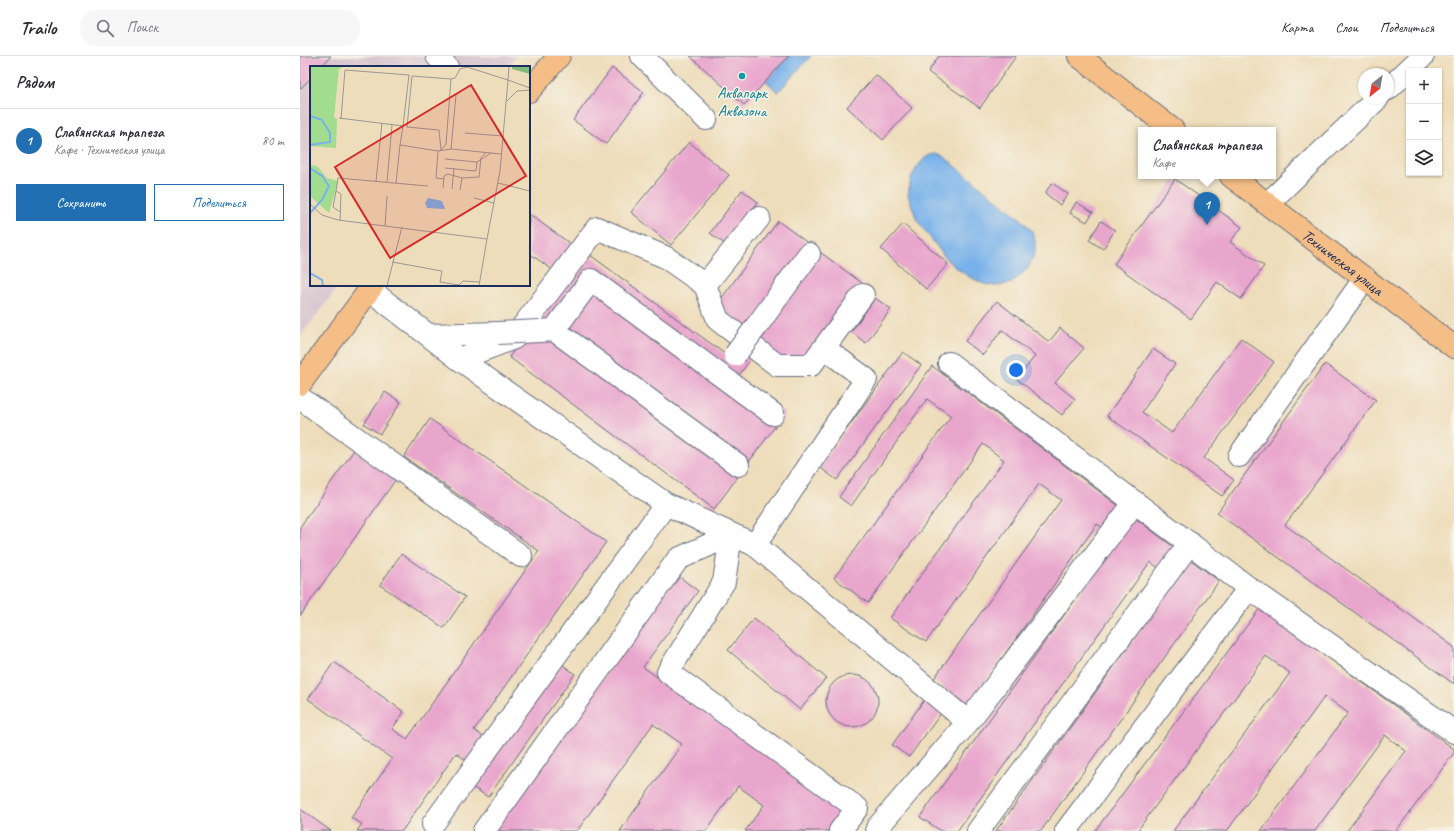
<!DOCTYPE html>
<html lang="ru">
<meta charset="utf-8">
<style>
body{margin:0;font-family:Caveat,sans-serif;background:#f7f7f7;color:#2b2b33}
.controls{position:absolute;right:12px;top:12px;display:grid;overflow:hidden;border-radius:0px;box-shadow:0 1px 3px #0004}
.controls button{width:36px;height:36px;display:grid;place-items:center;padding:0;border:0;border-bottom:1px solid #e1e1e2;background:#fff;color:#2b2b33;font:20px sans-serif}
.compass{position:absolute;left:1058px;top:12px;width:36px;height:36px;border-radius:50%;background:#fff;box-shadow:0 1px 3px #0004;rotate:211deg}
.you{position:absolute;left:716px;top:314px;width:14px;height:14px;margin:-10px;border:3px solid #fff;border-radius:50%;background:#1a73e8;box-shadow:0 0 0 6px #1a73e833}
.badge{display:grid;place-items:center;width:26px;height:26px;border-radius:50%;background:#1f6fb2;color:#fff;font-size:13px;font-weight:700}
.pin{position:absolute;translate:-50% -33px;filter:drop-shadow(0 1px 2px #0008)}
.pin::after{content:'';position:absolute;top:21px;width:14px;height:12px;background:inherit;clip-path:polygon(0 0,100% 0,50% 100%)}
.popup{position:absolute;left:838px;top:71px;width:138px;height:52px;box-sizing:border-box;display:grid;place-content:center;border-radius:0px;background:#fff;filter:drop-shadow(0 1px 3px #0005);font-size:13px;white-space:nowrap;color:#7c7c81}
.popup b{font-size:15px;color:#2b2b33}
.popup::after{content:'';position:absolute;left:50%;top:100%;margin-left:-8px;border:8px solid transparent;border-top-color:#fff}
.list{margin:0;padding:0;list-style:none}
h2{display:flex;justify-content:space-between;align-items:center;height:52px;margin:0;padding:0 16px;font-size:17px}
h2 small{font-size:13px;font-weight:400;color:#7c7c81}
.list li{display:grid;grid-template-columns:26px 1fr auto;gap:12px;align-items:center;box-sizing:border-box;height:64px;padding:0 16px;border-top:1px solid #e1e1e2}
.list b{display:block;font-size:15px;white-space:nowrap}
.list p{margin:0;font-size:13px;white-space:nowrap;color:#7c7c81}
.list em{font-size:13px;font-style:normal;color:#7c7c81}
.actions{display:flex;gap:8px;padding:12px 16px}
.actions a{flex:1;padding:9px 0;border:1px solid #1f6fb2;border-radius:0px;text-align:center;font-size:14px;color:#1f6fb2}
.actions .main{background:#1f6fb2;color:#fff}
.icon{flex:none;width:22px;height:22px;fill:none;stroke:currentColor;stroke-width:2;stroke-linecap:round;stroke-linejoin:round}
.map{position:relative;flex:none;width:1154px;height:775px;overflow:hidden}
header{display:flex;align-items:center;gap:24px;box-sizing:border-box;height:56px;padding:0 20px;background:#fff;border-bottom:1px solid #e1e1e2}
header strong{font-size:19px}
nav{display:flex;gap:22px;margin-inline-start:auto;font-size:14px}
.search{width:280px;height:36px;background:#f7f7f7;display:flex;align-items:center;gap:10px;box-sizing:border-box;padding:0 14px;border-radius:22px;color:#7c7c81;font-size:15px}
main{display:flex}
aside{flex:1;background:#fff}
.map>svg:first-child{display:block}
.industrial{fill:#d1bdca}
.water{fill:#79b2ea;stroke:#4a70a4}
.building{fill:#e9a6cd}
.lines{fill:none;stroke-linecap:round;stroke-linejoin:round}
.minor-casing{stroke:#656c7e;stroke-width:24}
.major-casing{stroke:#656c7e;stroke-width:24}
.minor{stroke:#fff;stroke-width:22}
.major{stroke:#f5be86;stroke-width:22}
.minor-bridge-casing{stroke:#656c7e;stroke-width:24;stroke-linecap:butt}
.minor-bridge{stroke:#fff;stroke-width:22}
.culture-dot{fill:#0f9aa8;stroke:#f7f3e8;stroke-width:1.5}
.labels{text-anchor:middle;stroke-width:3;stroke-linejoin:round;paint-order:stroke}
.culture-label{font-size:16px;fill:#0d838f;stroke:#f7f3e8}
.street-label{font-size:16px;fill:#1b2f5e;stroke:#f7f3e8}
.inset-river{fill:none;stroke:#79b2ea;stroke-width:2}
.inset-road{fill:none;stroke:#9a9795;stroke-width:1}
.view{fill:#d62828;fill-opacity:0.15;stroke:#d62828;stroke-width:2}
.inset-edge{fill:none;stroke:#1b2f5e;stroke-width:2}
</style>
<header>
<strong>Trailo</strong>
<div class="search"><svg class="icon" aria-label="search" viewBox="0 0 24 24"><circle cx="10" cy="10" r="6"/><path d="M15 15l6 6"/></svg>Поиск</div>
<nav><a>Карта</a><a>Слои</a><a>Поделиться</a></nav>
</header>
<main>
<aside>
<h2>Рядом<small></small></h2>
<ul class="list">
<li><span class="badge">1</span><div><b>Славянская трапеза</b><p>Кафе · Техническая улица</p></div><em>80 m</em></li>
</ul>
<div class="actions"><a class="main">Сохранить</a><a>Поделиться</a></div>
</aside>
<div class="map">
<svg width="1154" height="775" viewBox="0 0 1154 775">
<rect width="100%" height="100%" fill="#f7f3e8"/>
<filter id="ink" filterUnits="userSpaceOnUse"><feTurbulence type="fractalNoise" baseFrequency=".025" numOctaves="2"/><feDisplacementMap in="SourceGraphic" scale="8" xChannelSelector="R" yChannelSelector="G"/><feConvolveMatrix kernelMatrix="1 2 1 2 8 2 1 2 1" color-interpolation-filters="sRGB"/></filter>
<filter id="wash" filterUnits="userSpaceOnUse"><feTurbulence type="fractalNoise" baseFrequency=".012" numOctaves="4" result="noise"/><feDisplacementMap in="SourceGraphic" scale="16" xChannelSelector="R" yChannelSelector="G"/><feGaussianBlur stdDeviation="0.9" result="paint"/><feColorMatrix in="noise" values="0 0 0 0 0 0 0 0 0 0 0 0 0 0 0 0 0 1.4 0 .05"/><feComposite in="paint" operator="in"/></filter>
<g filter="url(#wash)">
<rect width="100%" height="100%" fill="#eeddba"/>
<!-- industrial -->
<path class="industrial" d="M0,0H216L208,11H11V229H40L0,281Z"/>
<!-- water -->
<path class="water" d="M489,0H511L478,36L466,25Z
M637,98L644,101L722,164L732,175L735,186V196L728,212L712,227L696,230L684,228L668,220L654,210L647,204L617,164L608,139L611,122L617,111L625,102L630,99Z"/>
<g id="blocks">
<!-- building -->
<path class="building" d="M0,0H31L21,11H11V22L0,33Z
M390,0H489L444,49Z
M639,0H716L680,52L628,16Z
M312,12L344,36L306,88L273,64Z
M576,19L612,52L583,84L547,51Z
M389,86L429,119L371,189L331,156Z
M875,123L942,171L930,186L964,210L941,243L917,226L891,263L814,208Z
M752,127L768,138L760,149L745,137Z
M442,134L458,146L426,189L410,177Z
M776,146L793,156L787,166L770,157Z
M229,158L272,189L254,215L229,197Z
M478,165L562,227L496,318L459,291L437,322L485,357L414,453L209,301L286,196L425,298L442,275L413,254Z
M801,165L815,174L803,193L789,184Z
M603,168L648,208L626,233L581,193Z
M575,242L591,253L566,287L551,276Z
M697,245L749,286L760,272L784,292L755,327L775,343L762,359L717,323L735,300L702,274L683,299L665,285Z
M941,282L974,306L904,402L934,424L922,440L807,360L853,293L875,308L842,356L872,377Z
M603,296L621,309L537,424L519,411Z
M1025,308L1076,344L985,469L1154,591V628L917,457Z
M632,310L919,525L741,775H696L876,524L850,506L657,775H641L620,761L819,482L797,468L668,650L633,624L761,444L739,428L626,586L590,562L704,404L683,388L568,547L534,522L651,360L627,343L551,450L539,441Z
M85,336L101,346L80,378L64,368Z
M130,363L306,486L174,674L198,692L259,606L275,618L188,741L171,730L181,715L156,697L102,775H57L62,768L51,762L92,703L8,643L34,606L104,656L92,673L107,683L239,495L104,401Z
M54,394L96,423L0,560V471Z
M101,498L165,541L144,572L80,529Z
M377,519L398,535L343,611L544,754L530,775H445L464,749L438,730L406,775H320L382,688L353,668L277,775H194Z
M960,552L1154,693V697L1096,775H1047L1106,695L1085,679L1015,775H961L1048,657L1025,640L927,775H873L990,617L966,600L837,775H795Z
M454,562L526,622L500,654L428,594Z
M526 645a26 26 0 1 1 52 0a26 26 0 1 1-52 0Z
M625,643L642,656L609,701L592,689Z
M0,753L31,775H0Z"/>
</g>
</g>
<g filter="url(#ink)">
<use href="#blocks" fill-opacity="0" stroke="#656c7e" stroke-width="1"/>
<g class="lines">
<defs>
<path id="minor" d="M137,0L147,11
M342,0L406,63
M1088,33L1123,0
M967,148L1078,42
M405,229L418,264L477,309H511L563,239
M70,234L159,303L366,448L455,489L668,666L577,772L581,775
M456,271L509,198
M254,274L291,224L473,358
M240,275L254,274L438,409
M129,279L198,277
M159,303L214,282L297,172L365,201L405,229L459,162
M649,307L949,532L1154,676
M0,342L221,500
M939,400L1065,222
M431,479L424,526L368,616L557,752L540,775
M455,489L566,323L524,292
M668,666L835,446
M133,768L366,448
M184,775L378,503L431,479
M678,775L890,487
M766,775L949,532"/>
<g id="major">
<path d="M779,0L873,74"/>
<path d="M229,35L259,0"/>
<path id="s1" d="M931,120L1154,291"/>
<path d="M0,328L73,229"/>
</g>
</defs>
<!-- minor casing -->
<use href="#minor" class="minor-casing"/>
<!-- major casing -->
<use href="#major" class="major-casing"/>
<!-- minor -->
<use href="#minor" class="minor"/>
<!-- major -->
<use href="#major" class="major"/>
<defs>
<path id="minor-bridge" d="M198,277L240,275
M435,299L456,271"/>
</defs>
<!-- minor-bridge casing -->
<use href="#minor-bridge" class="minor-bridge-casing"/>
<!-- minor-bridge -->
<use href="#minor-bridge" class="minor-bridge"/>
</g>
</g>
<!-- markers -->
<circle class="culture-dot" cx="442" cy="20" r="4"/>
<g class="labels">
<!-- culture labels -->
<g class="culture-label">
<text x="442" y="42">Аквапарк<tspan x="442" dy="18">Аквазона</tspan></text>
</g>
<!-- street labels -->
<g class="street-label">
<text dy="6" stroke="none"><textPath href="#s1" startOffset="141">Техническая улица</textPath></text>
</g>
</g>
<!-- overview -->
<g transform="translate(10 10)">
<rect width="220" height="220" fill="#eeddba"/>
<path d="M0,0H34L29,3L24,51L27,53L26,82L0,80ZM0,99L7,100L17,112L28,115L19,147L0,130Z" fill="#a2dc8f"/>
<path d="M202,0H220V8L202,3Z" fill="#81bc7a"/>
<path d="M118,132L132,135L135,143L117,142L115,137Z" fill="#79b2ea"/>
<path class="inset-river" d="M0,50L12,54L20,67V76L0,79M0,102L12,110L19,120L12,134L0,147M0,207L12,214L13,220"/>
<path class="inset-road" d="M197,35L207,25L220,24M29,52L93,60L90,79L128,85L141,83L191,88M31,53L35,4L99,9L93,60M155,67L193,70M141,83L146,29M131,84L136,78L141,13L145,12L150,3L157,1L198,14L199,0M131,84L129,64L97,61L102,10L141,13M128,85L126,112L134,113M135,93L167,96L181,87M135,102L166,105L167,96M66,115L72,57M77,116L82,59M86,117L90,79M188,117L220,125M133,122L134,110L138,108L152,112M142,123L144,102M150,124L152,112L169,111L171,92L176,86M26,125L23,141L30,146M164,132L184,137M0,138L12,149L28,154L177,173L190,105L198,14L220,22M30,155L31,128L26,125L28,112L118,120M75,160L77,130M82,196L132,205L130,216L149,219L153,215L170,216M77,220L92,161M169,220L177,173"/>
<path class="view" d="M161,19L216,110L80,192L25,101Z"/>
<rect width="220" height="220" class="inset-edge"/>
</g>
</svg>
<div class="controls">
<button>+</button>
<button>−</button>
<button><svg class="icon" aria-label="layers" viewBox="0 0 24 24"><path d="M12 4l9 5-9 5-9-5zM3 14l9 5 9-5"/></svg></button>
</div>
<svg class="compass" viewBox="-18 -18 36 36"><path d="M0-13l5 13h-10z" fill="#e53935"/><path d="M0 13l5-13h-10z" fill="#7c7c81"/></svg>
<div class="you"></div>
<div class="pin badge" style="left:907px;top:169px">1</div>
<div class="popup"><b>Славянская трапеза</b>Кафе</div>
</div>
</main>
